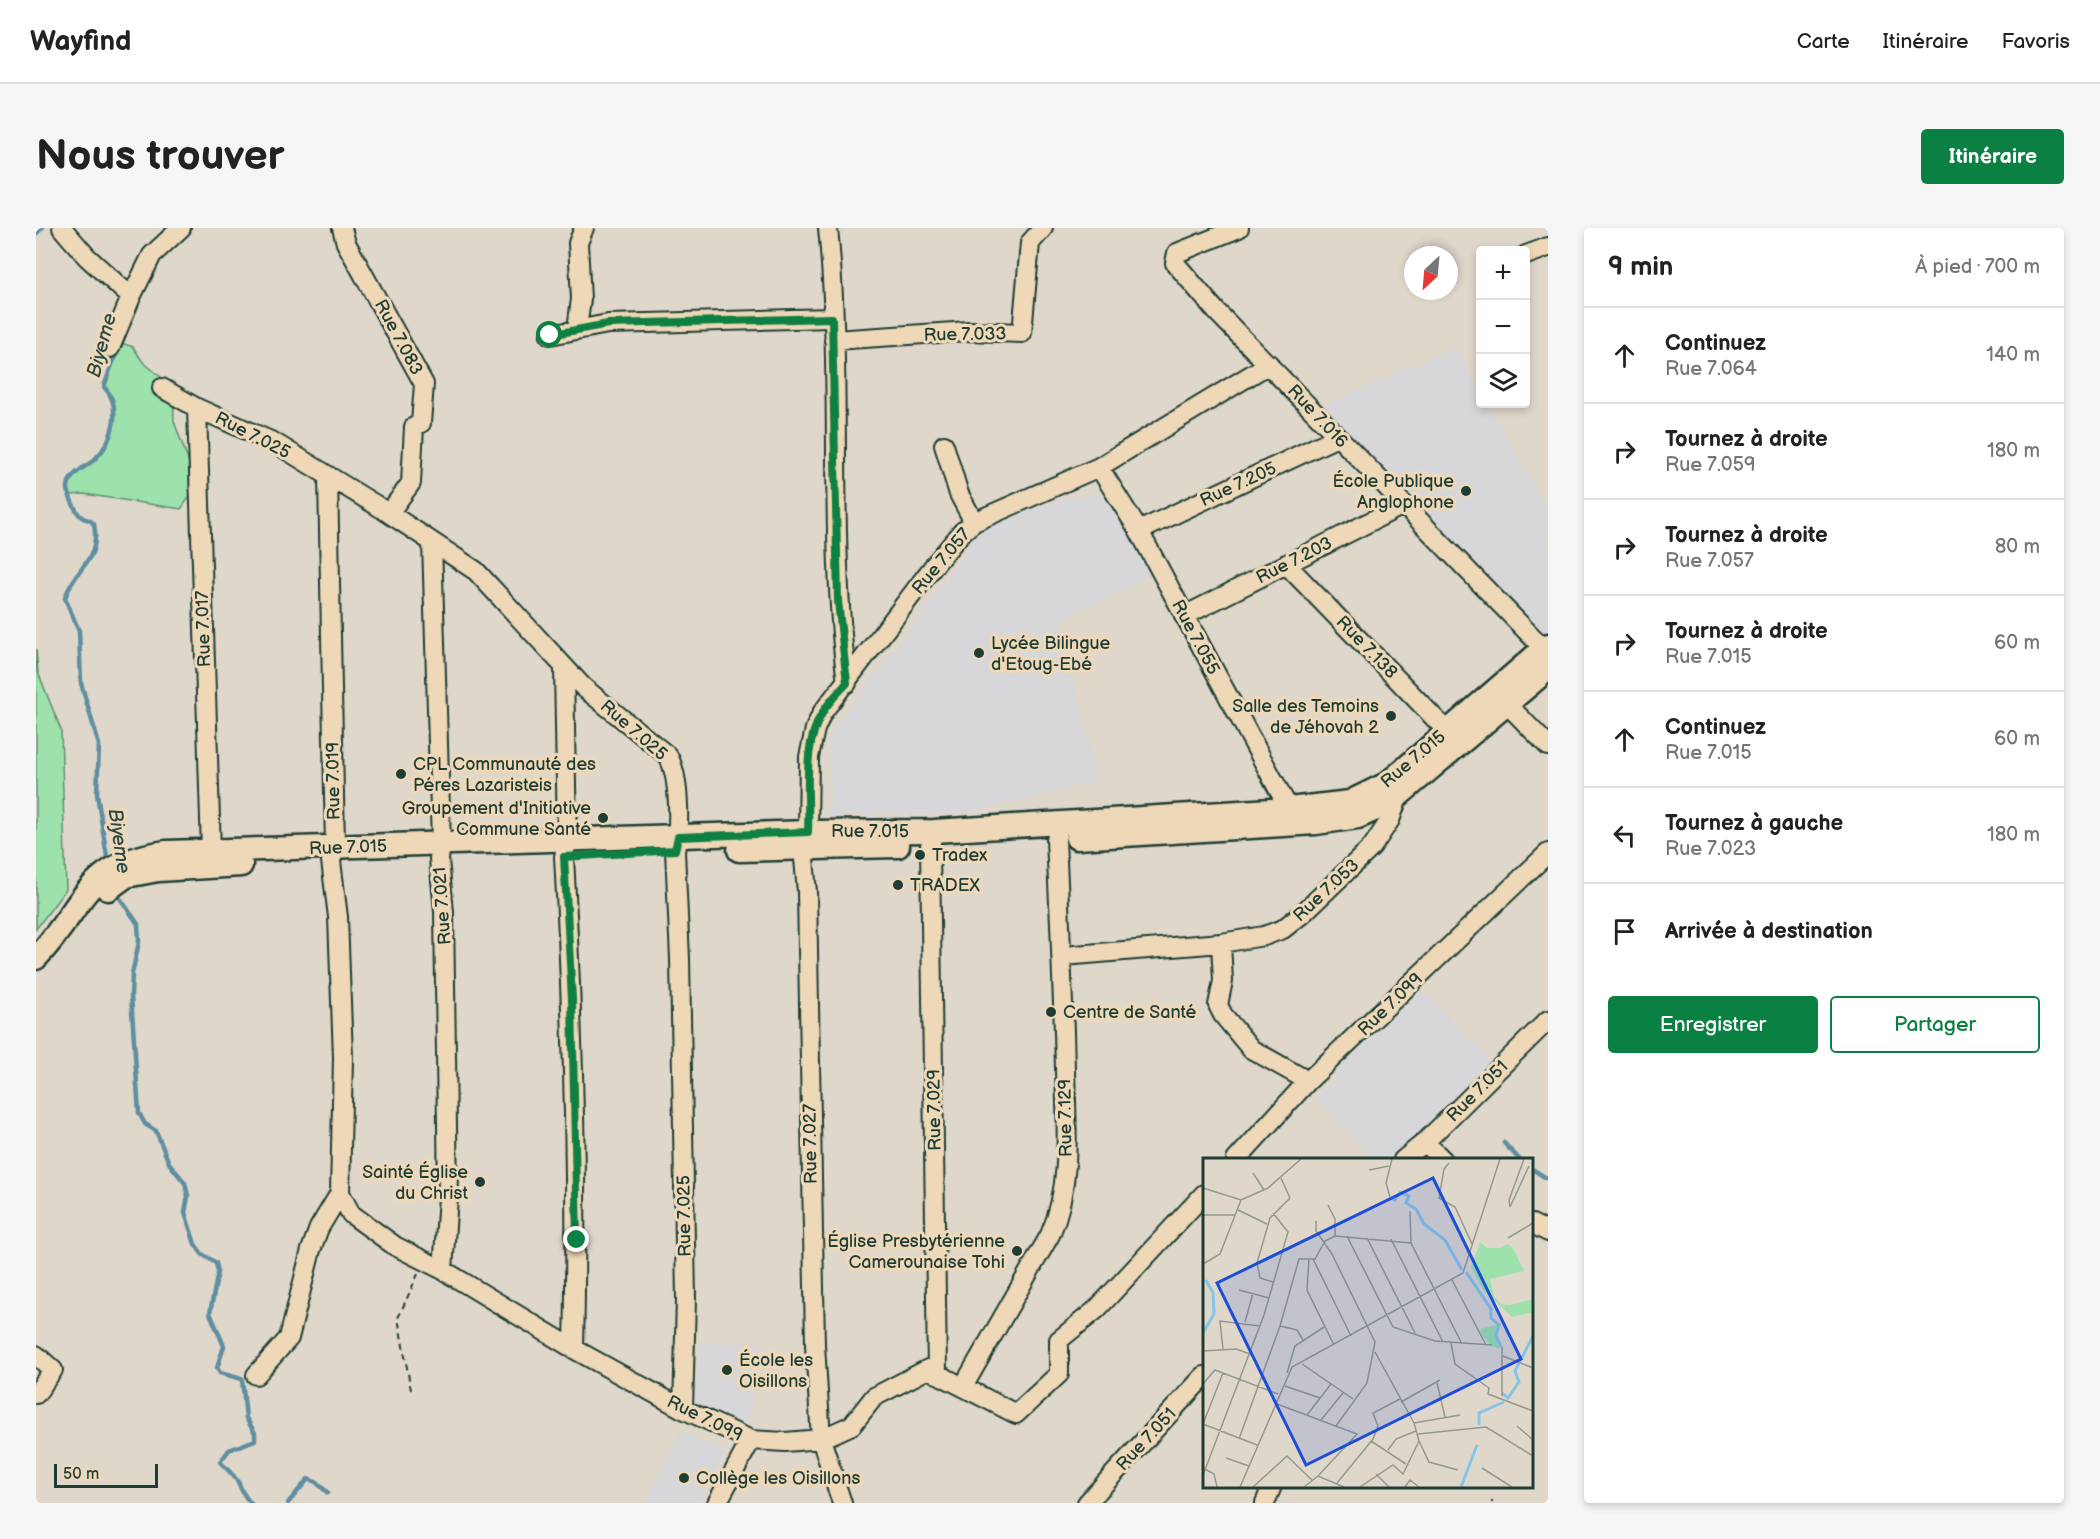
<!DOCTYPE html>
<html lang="fr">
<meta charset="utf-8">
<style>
body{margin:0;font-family:"Balsamiq Sans",sans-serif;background:#f6f6f6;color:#222}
.controls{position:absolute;right:18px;top:18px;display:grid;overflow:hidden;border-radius:6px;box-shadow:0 3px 9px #0003}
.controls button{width:54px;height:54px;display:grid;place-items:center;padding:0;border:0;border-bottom:2px solid #e0e0e0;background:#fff;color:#222;font:30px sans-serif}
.compass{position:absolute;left:1368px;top:18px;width:54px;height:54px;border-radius:50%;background:#fff;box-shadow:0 3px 9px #0003;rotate:206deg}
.scale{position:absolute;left:18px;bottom:15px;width:104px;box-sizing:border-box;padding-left:6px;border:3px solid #1f3d34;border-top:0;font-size:16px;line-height:21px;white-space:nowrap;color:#1f3d34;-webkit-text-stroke:4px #eed8b7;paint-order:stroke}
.stop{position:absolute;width:18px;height:18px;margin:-14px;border:4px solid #0b8043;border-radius:50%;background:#fff}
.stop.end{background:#0b8043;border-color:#fff;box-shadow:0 2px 6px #0008}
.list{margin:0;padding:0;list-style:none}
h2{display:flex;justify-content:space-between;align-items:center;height:78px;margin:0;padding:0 24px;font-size:26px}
h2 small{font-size:20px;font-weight:400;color:#767676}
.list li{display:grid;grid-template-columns:39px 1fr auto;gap:18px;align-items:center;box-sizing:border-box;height:96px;padding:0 24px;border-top:2px solid #e0e0e0}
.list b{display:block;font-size:22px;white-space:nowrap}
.list p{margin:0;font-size:20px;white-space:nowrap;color:#767676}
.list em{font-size:20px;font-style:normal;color:#767676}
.actions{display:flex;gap:12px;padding:18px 24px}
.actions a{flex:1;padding:14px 0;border:2px solid #0b8043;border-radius:6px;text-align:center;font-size:21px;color:#0b8043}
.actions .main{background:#0b8043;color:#fff}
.icon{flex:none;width:33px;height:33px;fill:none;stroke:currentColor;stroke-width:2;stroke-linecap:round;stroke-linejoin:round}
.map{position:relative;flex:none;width:1512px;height:1275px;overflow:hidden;border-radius:6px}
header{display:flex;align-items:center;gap:36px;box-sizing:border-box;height:84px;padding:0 30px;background:#fff;border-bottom:2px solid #e0e0e0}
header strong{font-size:28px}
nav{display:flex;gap:33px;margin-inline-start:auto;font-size:21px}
.intro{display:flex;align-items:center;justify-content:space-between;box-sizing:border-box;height:144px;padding:0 36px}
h1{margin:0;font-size:42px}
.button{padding:15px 27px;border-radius:6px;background:#0b8043;color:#fff;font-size:21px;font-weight:700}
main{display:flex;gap:36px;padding:0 36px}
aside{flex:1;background:#fff;border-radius:6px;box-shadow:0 3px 9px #0003}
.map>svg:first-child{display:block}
.built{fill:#d7d6d9}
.green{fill:#9de1ac;stroke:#5e8f70;stroke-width:1.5}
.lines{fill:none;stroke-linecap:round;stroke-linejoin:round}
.stream{stroke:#5e8ea0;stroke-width:4.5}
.minor-casing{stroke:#1f3d34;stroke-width:22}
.major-casing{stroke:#1f3d34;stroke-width:27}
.path{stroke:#1f3d34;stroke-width:2;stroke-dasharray:6 4.5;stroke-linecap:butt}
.minor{stroke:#eed8b7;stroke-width:18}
.major{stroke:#eed8b7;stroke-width:22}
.route{stroke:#0b8043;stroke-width:8}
.poi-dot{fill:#1f3d34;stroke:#eed8b7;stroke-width:2}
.labels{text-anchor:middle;stroke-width:6;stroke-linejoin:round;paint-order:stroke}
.street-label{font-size:18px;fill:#1f3d34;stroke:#eed8b7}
.poi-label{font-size:18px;fill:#1f3d34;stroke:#eed8b7;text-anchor:start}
.water-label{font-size:20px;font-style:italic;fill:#2a4a46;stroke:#eed8b7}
.inset-river{fill:none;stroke:#88c4e8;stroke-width:3}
.inset-road{fill:none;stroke:#93998f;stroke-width:1.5}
.view{fill:#1d4ed8;fill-opacity:0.15;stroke:#1d4ed8;stroke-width:3}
.inset-edge{fill:none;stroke:#1f3d34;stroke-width:3}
</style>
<header>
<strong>Wayfind</strong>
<nav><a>Carte</a><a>Itinéraire</a><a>Favoris</a></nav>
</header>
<div class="intro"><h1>Nous trouver</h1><a class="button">Itinéraire</a></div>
<main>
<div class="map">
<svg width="1512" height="1275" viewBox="0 0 1512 1275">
<rect width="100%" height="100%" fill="#e0d7cb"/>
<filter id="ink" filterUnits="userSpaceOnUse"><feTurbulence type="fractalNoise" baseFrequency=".0167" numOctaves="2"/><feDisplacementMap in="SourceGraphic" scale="12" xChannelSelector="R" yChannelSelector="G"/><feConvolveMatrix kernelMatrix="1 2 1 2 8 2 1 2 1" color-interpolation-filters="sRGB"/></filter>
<g filter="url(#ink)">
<!-- built -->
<path class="built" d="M1418,119L1444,165V176H1451L1512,283V405L1509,408L1278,182Z
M1060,265L1078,271L1115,347L1025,392L1061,553L933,585L879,587L839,583L835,587L817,586L804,590L787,585L788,579L795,577L792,509L834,451L845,442L933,319L930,314L971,285Z
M1385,762L1458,836L1412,882L1359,925L1350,931H1337L1277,867L1303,851L1295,840Z
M671,1114L725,1116L710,1199L657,1173L665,1115Z
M645,1203L689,1225L664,1275H608Z"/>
<!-- green -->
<path class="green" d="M83,105L88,116L97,119L107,134L137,159L138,193L157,246L159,261L145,281L48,266L34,267L32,261C35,244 52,241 62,228C77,209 87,178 68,159L80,130Z
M0,421L2,444L25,502L30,661L0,701Z"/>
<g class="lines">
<!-- stream -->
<path class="stream" d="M0,6L6,0
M72,635L61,566L63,517L45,455L43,403L29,370C39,338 65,334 58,296C54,291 52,292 47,290C40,286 33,268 32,261C31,246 51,239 59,231C77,214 87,178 68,159L81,121
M79,663L102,696L103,714L96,746L95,768L103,885L109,896L120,903L133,935L149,955L152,968L149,985L159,1016L166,1026L180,1035L182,1044L174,1085L188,1118L181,1140L184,1145L206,1151L210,1190L219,1205V1212L193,1222L184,1234C190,1240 197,1246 202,1254C206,1262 207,1268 215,1275
M1468,915L1484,932
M1496,941L1512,951
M252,1275L272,1251L280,1254L292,1265"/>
<defs>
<path id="minor" d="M26,0L51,29L95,69
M306,0L310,15L388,156L385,195L378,199L375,255L353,285
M792,0C807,151 792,304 811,455
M1203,0L1141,25L1139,35L1180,83L1508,421
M1490,27L1512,19
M541,101L545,71L542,15L548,0
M514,107L572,96L796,90
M798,112L933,103L986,105L994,15L1007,0
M74,120L95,69L116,27L145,0
M126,160L161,180L239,215L348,282L440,343L547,459L632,528C644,549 644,599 639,623L644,731L650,1071L647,1181
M161,180L175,623L173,636
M908,217L923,266L938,294
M1063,239L1103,303L1253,581
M292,249L299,619L295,633L302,689L307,830L304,965L315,986L359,1018L407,1042L538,1121L647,1181L715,1212L749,1214L785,1211L816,1197L838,1169L892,1141L980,1186L1023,1146V1112L1061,1081L1168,966
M1103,303L1301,209
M396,314L405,616L403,631L408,684L412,969L407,1042
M1250,336L1411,503
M1148,388L1367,277
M528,440L531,613L528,629C537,793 542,957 538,1121
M1471,476L1512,518
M898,603L894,618L901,1146
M1185,715L1187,753L1182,777L1187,787L1215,821L1272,853
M1027,728L1185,715L1228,708L1247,701L1266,686L1336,619L1354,592L1363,567
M1389,914L1407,932
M1200,932L1272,853L1512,625
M1367,932L1389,914L1512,792
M1496,996L1512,1004
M0,1127L17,1142L0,1166
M220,1147L253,1110L275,1022L283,1000L304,965
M927,1159L1014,1007C1037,955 1030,896 1029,840C1027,764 1024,688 1020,612L1023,597
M681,1275L715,1212
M806,1275L785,1211L779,1117L771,664L767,620L772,604L773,529L779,501L786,485L900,335L926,304L938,294L1063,239L1233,136
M1051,1275L1168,1148
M1229,1275L1236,1258"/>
<path id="major" d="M1041,610L1280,595L1322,589L1345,579L1363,567L1512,441
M703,622L862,618
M72,661L90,648L122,642L205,637
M0,730C50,678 46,636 130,624L772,604L898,603L1253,581L1314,574L1351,556L1512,417"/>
</defs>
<!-- minor casing -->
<use href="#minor" class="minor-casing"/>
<!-- major casing -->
<use href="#major" class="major-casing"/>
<!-- path -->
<path class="path" d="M375,1162L362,1090L382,1046
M1456,1275V1273"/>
<!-- minor -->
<use href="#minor" class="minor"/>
<!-- major -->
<use href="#major" class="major"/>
</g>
</g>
<g class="lines" filter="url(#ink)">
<!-- route -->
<path class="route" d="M514,107L572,96L796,90L802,373L811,455C803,464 793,473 787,484C765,518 774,566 772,604L642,609L639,622L528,629L536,771L541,1012"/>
</g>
<!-- markers -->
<g class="poi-dot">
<circle cx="1430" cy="263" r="6"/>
<circle cx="943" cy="425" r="6"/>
<circle cx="1355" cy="488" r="6"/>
<circle cx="365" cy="546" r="6"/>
<circle cx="567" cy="590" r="6"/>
<circle cx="884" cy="627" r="6"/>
<circle cx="862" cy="657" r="6"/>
<circle cx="1015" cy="784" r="6"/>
<circle cx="444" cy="954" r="6"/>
<circle cx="981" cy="1023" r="6"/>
<circle cx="691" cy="1142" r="6"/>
<circle cx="648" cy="1250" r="6"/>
</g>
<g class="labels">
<!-- street labels -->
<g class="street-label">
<text transform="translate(929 106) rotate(-1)" y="6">Rue 7.033</text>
<text transform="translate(363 109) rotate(62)" y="6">Rue 7.083</text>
<text transform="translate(1282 188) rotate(47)" y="6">Rue 7.016</text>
<text transform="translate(217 207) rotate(27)" y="6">Rue 7.025</text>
<text transform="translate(1202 256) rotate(-25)" y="6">Rue 7.205</text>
<text transform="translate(1258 332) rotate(-27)" y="6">Rue 7.203</text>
<text transform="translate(905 333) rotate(-50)" y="6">Rue 7.057</text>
<text transform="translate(167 401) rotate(-92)" y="6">Rue 7.017</text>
<text transform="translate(1160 409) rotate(62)" y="6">Rue 7.055</text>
<text transform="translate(1331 419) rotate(46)" y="6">Rue 7.138</text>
<text transform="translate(598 502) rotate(41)" y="6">Rue 7.025</text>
<text transform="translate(1377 531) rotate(-40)" y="6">Rue 7.015</text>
<text transform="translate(297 553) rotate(-91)" y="6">Rue 7.019</text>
<text x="834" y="609">Rue 7.015</text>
<text transform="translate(312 619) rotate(-2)" y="6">Rue 7.015</text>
<text transform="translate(1290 662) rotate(-43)" y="6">Rue 7.053</text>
<text transform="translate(406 678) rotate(-94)" y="6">Rue 7.021</text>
<text transform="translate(1354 776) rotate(-44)" y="6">Rue 7.099</text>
<text transform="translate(1441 863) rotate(-45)" y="6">Rue 7.051</text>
<text transform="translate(898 882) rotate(-91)" y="6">Rue 7.029</text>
<text transform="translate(1029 890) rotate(-91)" y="6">Rue 7.129</text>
<text transform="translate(774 916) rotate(-91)" y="6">Rue 7.027</text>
<text transform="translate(648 988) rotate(-91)" y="6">Rue 7.025</text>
<text transform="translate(669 1190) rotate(26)" y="6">Rue 7.099</text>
<text transform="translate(1110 1211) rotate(-47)" y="6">Rue 7.051</text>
</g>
<!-- poi labels -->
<g class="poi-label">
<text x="1418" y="259" text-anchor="end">École Publique<tspan x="1418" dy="21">Anglophone</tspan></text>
<text x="955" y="421">Lycée Bilingue<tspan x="955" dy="21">d'Etoug-Ebé</tspan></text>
<text x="1343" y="484" text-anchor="end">Salle des Temoins<tspan x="1343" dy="21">de Jéhovah 2</tspan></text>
<text x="377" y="542">CPL Communauté des<tspan x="377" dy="21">Péres Lazaristeis</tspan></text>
<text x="555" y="586" text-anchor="end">Groupement d'Initiative<tspan x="555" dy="21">Commune Santé</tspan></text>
<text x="896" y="633">Tradex</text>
<text x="874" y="663">TRADEX</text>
<text x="1027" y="790">Centre de Santé</text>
<text x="432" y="950" text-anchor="end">Sainté Église<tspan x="432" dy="21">du Christ</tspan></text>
<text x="969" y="1019" text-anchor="end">Église Presbytérienne<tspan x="969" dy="21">Camerounaise Tohi</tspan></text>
<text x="703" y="1138">École les<tspan x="703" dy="21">Oisillons</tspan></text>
<text x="660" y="1256">Collège les Oisillons</text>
</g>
<!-- water labels -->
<g class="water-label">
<text transform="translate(65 117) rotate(-75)" y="7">Biyeme</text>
<text transform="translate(84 613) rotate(82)" y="7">Biyeme</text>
</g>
</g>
<!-- overview -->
<g transform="translate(1167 930)">
<rect width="330" height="330" fill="#e0d7cb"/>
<path d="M277,84L284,90H296L305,86L310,90L321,113L287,121L291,138L298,146L307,147L330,141V154L309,159L280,132L268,109ZM295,166L293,177L296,191L288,188L277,175L278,171Z" fill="#9de1ac"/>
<path class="inset-river" d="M189,41L192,42L197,34L206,38L203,45L213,51L221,66L242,82L259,112M263,114L288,151V160L296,167L293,177L298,189M0,175L11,156L10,135L3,122M299,235L305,240L316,224L312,213L330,178M276,267V255L301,244M258,329L274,287"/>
<path class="inset-road" d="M246,5L241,11L236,40L252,49L269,86M166,12L186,8M50,15L61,32M0,30L38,42L65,30L98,1M187,39L183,25L189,1M125,47L132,61V78M307,49L306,42L321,1M307,49L326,8M35,52L64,66M207,53L208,85L259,186M0,57H33M113,63V73L129,96L172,184L164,225L133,268M144,78L190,169L232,183L289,187M164,80L212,175M305,80L330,65M188,81L240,184M106,101L104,132L131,187M110,101L148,178M0,106L17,96L38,42M249,122L283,187M70,124L57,120L54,105L67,60L87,40L78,20M36,132L66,140M42,164L50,135M77,168L94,172L100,182M248,185L252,206L286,230L285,236L330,253M20,191L17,163L57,168M0,193L33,191L47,196M300,198L330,210M99,206L150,241M20,215L0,266L54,287M84,215L92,188L121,169M234,225L242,259M0,226L12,212L75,236M82,228L117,240M299,238V189M198,244L237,222M74,246L154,276L115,318M104,257L128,226M118,262L140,235M211,265L257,257M314,268L330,282M215,276L283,269L330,298M36,281L77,168L96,101H112L122,83L132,78L208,85M168,283L203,306M216,283L226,304L255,312M185,292L193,281L213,273M23,300L46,308M0,310L11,316L14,329M279,310L309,329M173,316L186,329M0,317L61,157L85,74L70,55M134,325L170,281L175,268L170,255L197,241M37,329L89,209L260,115L297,1M50,329L84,298L109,322M101,329L115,318L141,329M157,329L190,307L200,316L216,283L211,265L172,194M202,329L207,322L216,329"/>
<path class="view" d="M230,20L318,201L103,307L14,125Z"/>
<rect width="330" height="330" class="inset-edge"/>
</g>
</svg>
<div class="controls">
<button>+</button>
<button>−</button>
<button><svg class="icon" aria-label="layers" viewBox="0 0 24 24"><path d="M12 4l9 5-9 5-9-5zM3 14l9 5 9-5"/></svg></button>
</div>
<svg class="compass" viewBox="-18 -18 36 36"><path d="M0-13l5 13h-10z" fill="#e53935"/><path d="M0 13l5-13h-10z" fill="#767676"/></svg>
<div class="scale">50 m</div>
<div class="stop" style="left:514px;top:107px"></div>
<div class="stop end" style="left:541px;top:1012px"></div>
</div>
<aside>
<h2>9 min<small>À pied · 700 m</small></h2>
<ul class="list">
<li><svg class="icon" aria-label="ahead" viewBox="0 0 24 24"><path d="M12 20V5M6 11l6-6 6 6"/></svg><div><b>Continuez</b><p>Rue 7.064</p></div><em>140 m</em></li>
<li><svg class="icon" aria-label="right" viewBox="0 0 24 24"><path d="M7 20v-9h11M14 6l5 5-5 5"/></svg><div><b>Tournez à droite</b><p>Rue 7.059</p></div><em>180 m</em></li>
<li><svg class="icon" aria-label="right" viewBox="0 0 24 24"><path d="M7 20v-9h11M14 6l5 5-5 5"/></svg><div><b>Tournez à droite</b><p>Rue 7.057</p></div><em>80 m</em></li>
<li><svg class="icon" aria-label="right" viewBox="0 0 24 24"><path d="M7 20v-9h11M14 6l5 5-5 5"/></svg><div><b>Tournez à droite</b><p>Rue 7.015</p></div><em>60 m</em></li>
<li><svg class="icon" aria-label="ahead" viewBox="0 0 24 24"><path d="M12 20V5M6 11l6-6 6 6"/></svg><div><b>Continuez</b><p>Rue 7.015</p></div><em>60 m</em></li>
<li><svg class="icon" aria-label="left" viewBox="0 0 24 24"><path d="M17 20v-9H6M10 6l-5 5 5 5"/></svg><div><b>Tournez à gauche</b><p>Rue 7.023</p></div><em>180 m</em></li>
<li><svg class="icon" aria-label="arrive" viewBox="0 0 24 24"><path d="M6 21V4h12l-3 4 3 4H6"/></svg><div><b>Arrivée à destination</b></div></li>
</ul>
<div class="actions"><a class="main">Enregistrer</a><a>Partager</a></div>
</aside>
</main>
